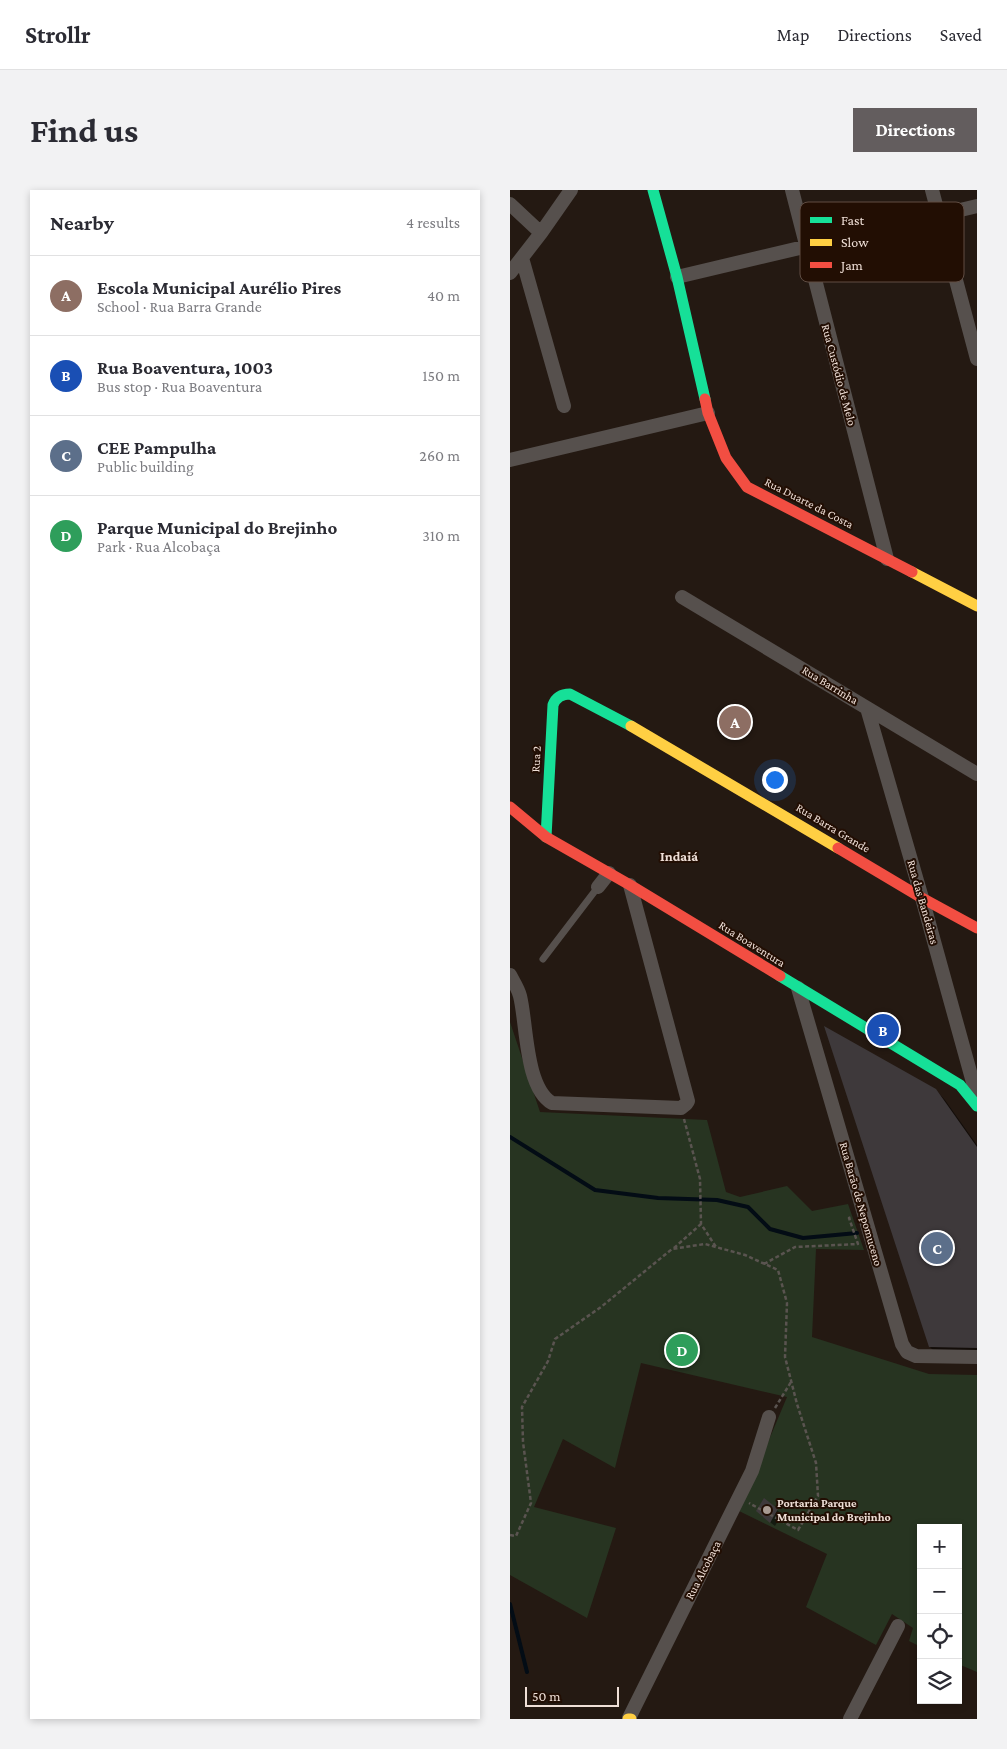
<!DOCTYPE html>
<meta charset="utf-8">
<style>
body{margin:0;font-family:"Crimson Pro",serif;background:#f2f2f3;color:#2b2b33}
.controls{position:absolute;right:15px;bottom:15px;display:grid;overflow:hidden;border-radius:0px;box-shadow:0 2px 8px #0003}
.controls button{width:45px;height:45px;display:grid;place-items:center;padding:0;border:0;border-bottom:1px solid #e1e1e2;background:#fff;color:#2b2b33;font:25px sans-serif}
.scale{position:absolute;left:15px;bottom:12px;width:94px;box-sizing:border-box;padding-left:5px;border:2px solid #efdfd7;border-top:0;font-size:14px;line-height:18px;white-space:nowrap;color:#efdfd7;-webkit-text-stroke:4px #220e03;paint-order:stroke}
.you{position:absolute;left:264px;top:589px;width:18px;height:18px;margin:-12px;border:4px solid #fff;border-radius:50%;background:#1a73e8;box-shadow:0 0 0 8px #1a73e833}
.badge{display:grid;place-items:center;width:32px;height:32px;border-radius:50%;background:#635d5e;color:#fff;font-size:16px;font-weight:700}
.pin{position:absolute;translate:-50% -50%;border:2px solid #fff;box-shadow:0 1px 5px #0006}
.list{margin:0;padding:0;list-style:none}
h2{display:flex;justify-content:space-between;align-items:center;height:65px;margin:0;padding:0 20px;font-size:21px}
h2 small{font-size:16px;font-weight:400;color:#7c7c81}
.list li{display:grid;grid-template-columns:32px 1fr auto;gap:15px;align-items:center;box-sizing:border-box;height:80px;padding:0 20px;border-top:1px solid #e1e1e2}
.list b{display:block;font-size:19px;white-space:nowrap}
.list p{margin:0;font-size:16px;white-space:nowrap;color:#7c7c81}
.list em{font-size:16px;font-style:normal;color:#7c7c81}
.icon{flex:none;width:28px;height:28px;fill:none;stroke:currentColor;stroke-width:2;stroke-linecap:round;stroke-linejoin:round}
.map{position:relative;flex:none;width:467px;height:1529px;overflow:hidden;border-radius:0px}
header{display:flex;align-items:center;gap:30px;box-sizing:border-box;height:70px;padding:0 25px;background:#fff;border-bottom:1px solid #e1e1e2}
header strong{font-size:24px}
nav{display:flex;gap:28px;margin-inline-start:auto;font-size:18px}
.intro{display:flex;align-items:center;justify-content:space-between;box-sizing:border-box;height:120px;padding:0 30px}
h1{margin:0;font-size:35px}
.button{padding:12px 22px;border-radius:0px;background:#635d5e;color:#fff;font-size:18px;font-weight:700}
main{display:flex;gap:30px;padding:0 30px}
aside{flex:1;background:#fff;border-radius:0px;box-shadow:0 2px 8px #0003}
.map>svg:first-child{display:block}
.green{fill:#273421}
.shadow{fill:#0007}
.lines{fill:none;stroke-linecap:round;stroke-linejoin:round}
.stream{stroke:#030c15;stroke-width:4}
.building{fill:#3e393b}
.path{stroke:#5a5450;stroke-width:2.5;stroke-dasharray:4 2.5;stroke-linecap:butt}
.lane{stroke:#56504d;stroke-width:7}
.street{stroke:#56504d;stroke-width:14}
.fast{stroke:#16e098;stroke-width:11}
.slow{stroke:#ffcf43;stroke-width:11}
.jam{stroke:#f24e42;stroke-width:11}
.poi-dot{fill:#a89a92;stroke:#220e03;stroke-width:2}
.labels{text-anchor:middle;stroke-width:4;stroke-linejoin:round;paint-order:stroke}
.street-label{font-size:12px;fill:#efdfd7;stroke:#220e03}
.poi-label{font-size:12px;font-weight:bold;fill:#efdfd7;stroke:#220e03;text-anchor:start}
.neighbourhood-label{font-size:14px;font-weight:bold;fill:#efdfd7;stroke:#220e03}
.key{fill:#220e03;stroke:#604d43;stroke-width:1}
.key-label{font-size:14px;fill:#efdfd7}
</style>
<header>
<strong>Strollr</strong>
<nav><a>Map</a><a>Directions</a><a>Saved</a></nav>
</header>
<div class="intro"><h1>Find us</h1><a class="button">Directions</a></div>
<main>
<aside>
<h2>Nearby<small>4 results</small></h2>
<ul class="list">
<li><span class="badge" style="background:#8d6e63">A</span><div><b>Escola Municipal Aurélio Pires</b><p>School · Rua Barra Grande</p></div><em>40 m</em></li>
<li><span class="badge" style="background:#1a4fb4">B</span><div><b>Rua Boaventura, 1003</b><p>Bus stop · Rua Boaventura</p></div><em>150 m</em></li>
<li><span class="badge" style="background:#5c6f8a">C</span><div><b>CEE Pampulha</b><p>Public building</p></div><em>260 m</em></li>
<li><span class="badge" style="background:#2e9e5b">D</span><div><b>Parque Municipal do Brejinho</b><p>Park · Rua Alcobaça</p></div><em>310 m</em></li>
</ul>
</aside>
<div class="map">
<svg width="467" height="1529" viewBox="0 0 467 1529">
<rect width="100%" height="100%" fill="#241912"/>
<!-- green -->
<path class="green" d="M0,832L30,922L197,930L216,1002L230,1007L277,996L302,1021L338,1014L354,1060L306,1059L302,1147L419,1184L467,1185V1482L448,1474V1338H411V1457L399,1451L403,1438L382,1424L366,1455L296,1417L317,1364L229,1321L277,1207L131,1173L105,1278L53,1249L24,1317L106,1338L77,1428L0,1385Z"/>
<!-- shadow -->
<path class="shadow" d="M426,900L435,910L467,955V1168L429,1166L420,1157Z
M254,1310L272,1324L265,1336L252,1326Z"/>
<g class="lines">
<!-- stream -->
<path class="stream" d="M0,947L85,1000L148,1008L207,1010L238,1017L260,1039L293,1048L347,1043
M0,1414L17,1482"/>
</g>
<!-- building -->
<path class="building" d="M314,836L426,899L467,957V1158L419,1157Z
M254,1308L268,1319L260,1333L246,1321Z"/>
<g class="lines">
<!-- path -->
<path class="path" d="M174,929L190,989L191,1034L206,1057
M164,1058L191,1034
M254,1074L285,1057L348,1054L339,1028L342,1027
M265,1218L281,1192
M0,1345L6,1346L21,1313L13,1252L12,1217L38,1171L45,1149L91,1117L162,1059L195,1054L235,1065L268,1080L277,1113L275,1167L287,1214L306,1273L308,1306L288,1340L239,1313"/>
<!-- lane -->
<path class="lane" d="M33,769L88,697"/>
<!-- street -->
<path class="street" d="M282,0L377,369
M422,0L467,169
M0,14L31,43
M12,68L54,216
M0,83L31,43L61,0
M167,87L467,16
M0,270L198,223
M172,407L467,584
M357,518L412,708L467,907
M88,697L99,683
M0,785C3,791 8,798 10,806C17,834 15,897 42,913L171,918L176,914L178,911L120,695
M288,798L392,1154L397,1162L406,1166L467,1167
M119,1528L242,1281L259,1227
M340,1529L388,1436"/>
<!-- fast -->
<path class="fast" d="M143,0L167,87L195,209
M36,647L43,515C46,507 52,504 60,504L121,536
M270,786L450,895L467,916"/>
<!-- slow -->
<path class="slow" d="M402,382L467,416
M121,536L328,658
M118,1529H121"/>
<!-- jam -->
<path class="jam" d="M195,209L198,223L216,268L237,297L402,382
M0,617L36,647L120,695L270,786
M328,658L412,708L467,738"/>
</g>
<!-- markers -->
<circle class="poi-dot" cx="257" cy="1320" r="5"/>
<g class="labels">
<!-- street labels -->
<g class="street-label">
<text transform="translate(329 185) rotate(75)" y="4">Rua Custódio de Melo</text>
<text transform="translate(299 313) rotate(27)" y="4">Rua Duarte da Costa</text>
<text transform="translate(320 495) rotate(31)" y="4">Rua Barrinha</text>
<text transform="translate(26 569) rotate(-87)" y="4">Rua 2</text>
<text transform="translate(323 638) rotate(31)" y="4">Rua Barra Grande</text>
<text transform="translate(413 712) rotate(74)" y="4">Rua das Bandeiras</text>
<text transform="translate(242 754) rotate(32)" y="4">Rua Boaventura</text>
<text transform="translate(351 1014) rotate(74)" y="4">Rua Barão de Nepomuceno</text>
<text transform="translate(193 1380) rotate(-63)" y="4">Rua Alcobaça</text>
</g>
<!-- poi labels -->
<g class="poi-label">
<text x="267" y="1317">Portaria Parque<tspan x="267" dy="14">Municipal do Brejinho</tspan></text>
</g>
<!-- neighbourhood labels -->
<g class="neighbourhood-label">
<text x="169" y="671">Indaiá</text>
</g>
</g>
<!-- legend -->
<rect x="290" y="12" width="164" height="80" rx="8" class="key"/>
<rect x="300" y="27" width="22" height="6" fill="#16e098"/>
<rect x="300" y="49" width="22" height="7" fill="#ffcf43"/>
<rect x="300" y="72" width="22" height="6" fill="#f24e42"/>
<g class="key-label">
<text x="331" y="35">Fast</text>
<text x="331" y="57">Slow</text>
<text x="331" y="80">Jam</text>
</g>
</svg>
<div class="controls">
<button>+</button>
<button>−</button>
<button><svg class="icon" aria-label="locate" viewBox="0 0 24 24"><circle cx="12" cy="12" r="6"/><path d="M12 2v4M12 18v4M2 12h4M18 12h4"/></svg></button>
<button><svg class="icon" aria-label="layers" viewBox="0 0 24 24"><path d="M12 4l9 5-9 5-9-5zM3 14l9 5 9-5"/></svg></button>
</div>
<div class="scale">50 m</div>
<div class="you"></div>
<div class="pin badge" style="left:225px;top:532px;background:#8d6e63">A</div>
<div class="pin badge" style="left:373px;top:840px;background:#1a4fb4">B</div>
<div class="pin badge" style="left:427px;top:1058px;background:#5c6f8a">C</div>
<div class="pin badge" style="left:172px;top:1160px;background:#2e9e5b">D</div>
</div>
</main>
